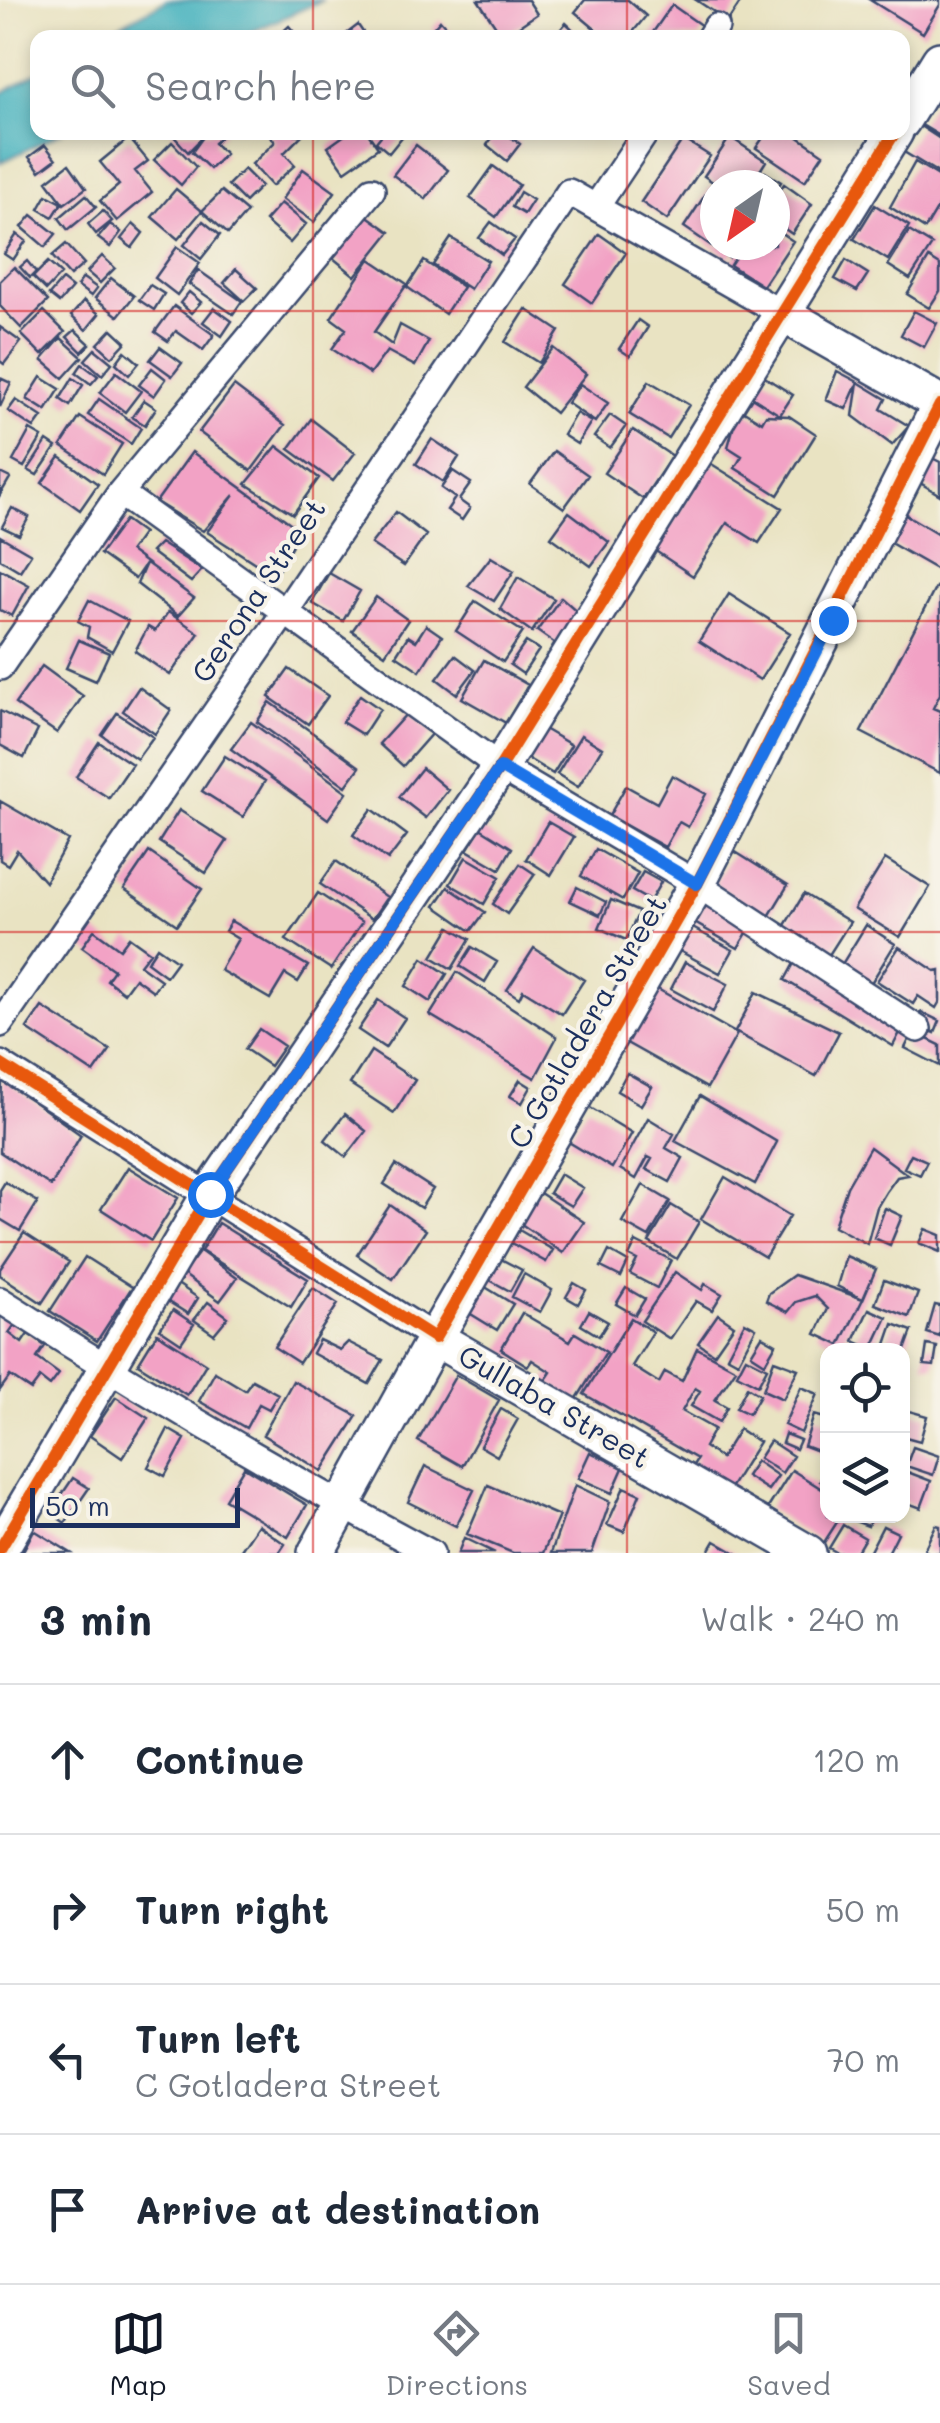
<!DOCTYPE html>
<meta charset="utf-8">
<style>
body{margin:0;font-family:Mali,sans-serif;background:#f2f2f3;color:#1f2937}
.controls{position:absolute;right:30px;bottom:30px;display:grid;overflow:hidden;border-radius:20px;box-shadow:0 5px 15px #0003}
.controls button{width:90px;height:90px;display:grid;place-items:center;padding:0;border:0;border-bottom:2px solid #e0e1e3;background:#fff;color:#1f2937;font:50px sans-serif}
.compass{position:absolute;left:700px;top:170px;width:90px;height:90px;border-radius:50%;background:#fff;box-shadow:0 5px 15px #0003;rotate:214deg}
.scale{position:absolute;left:30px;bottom:25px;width:210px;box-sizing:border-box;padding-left:10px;border:5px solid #1b2f5e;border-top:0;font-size:28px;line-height:35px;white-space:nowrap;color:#1b2f5e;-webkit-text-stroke:8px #f7f3e8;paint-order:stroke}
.stop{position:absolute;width:30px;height:30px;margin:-22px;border:8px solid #1a73e8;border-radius:50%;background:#fff}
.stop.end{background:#1a73e8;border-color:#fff;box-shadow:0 2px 10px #0008}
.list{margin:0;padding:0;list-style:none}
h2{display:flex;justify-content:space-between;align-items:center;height:130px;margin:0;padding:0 40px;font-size:42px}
h2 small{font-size:32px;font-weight:400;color:#747a83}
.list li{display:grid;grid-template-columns:65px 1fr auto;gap:30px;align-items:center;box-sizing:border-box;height:150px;padding:0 40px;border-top:2px solid #e0e1e3}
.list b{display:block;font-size:38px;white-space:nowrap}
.list p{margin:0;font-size:32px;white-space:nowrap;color:#747a83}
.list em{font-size:32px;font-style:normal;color:#747a83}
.icon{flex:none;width:55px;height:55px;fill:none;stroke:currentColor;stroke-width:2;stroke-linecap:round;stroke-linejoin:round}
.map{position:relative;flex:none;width:940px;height:1553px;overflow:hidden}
.search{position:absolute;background:#fff;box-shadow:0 5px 15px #0003;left:30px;right:30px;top:30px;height:110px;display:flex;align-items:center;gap:25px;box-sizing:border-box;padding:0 35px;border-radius:20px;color:#747a83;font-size:38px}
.sheet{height:730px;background:#fff}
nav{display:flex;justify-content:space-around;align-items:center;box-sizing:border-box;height:140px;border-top:2px solid #e0e1e3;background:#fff;font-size:28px;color:#747a83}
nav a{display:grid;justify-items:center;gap:5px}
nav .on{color:#111827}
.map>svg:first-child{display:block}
.water{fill:#42b1bd;stroke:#2e708e;stroke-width:2.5}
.building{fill:#f2a2c5}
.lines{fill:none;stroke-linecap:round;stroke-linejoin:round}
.street-casing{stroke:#3a4a6d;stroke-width:30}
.secondary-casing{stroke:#3a4a6d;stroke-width:40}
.street{stroke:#fff;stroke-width:25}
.secondary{stroke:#fff;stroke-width:35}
.cycleway-casing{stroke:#f7f3e8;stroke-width:19}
.cycleway{stroke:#e8590c;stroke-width:12}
.route{stroke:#1a73e8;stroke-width:12}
.grid{fill:none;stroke:#d62828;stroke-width:2.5;stroke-opacity:0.55}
.labels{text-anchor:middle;stroke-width:8;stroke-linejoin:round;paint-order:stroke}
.street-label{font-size:30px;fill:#1b2f5e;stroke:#f7f3e8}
</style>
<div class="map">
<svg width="940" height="1553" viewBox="0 0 940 1553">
<rect width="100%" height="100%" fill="#f7f3e8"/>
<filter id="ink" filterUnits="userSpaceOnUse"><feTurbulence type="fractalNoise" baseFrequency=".01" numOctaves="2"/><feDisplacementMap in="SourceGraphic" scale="20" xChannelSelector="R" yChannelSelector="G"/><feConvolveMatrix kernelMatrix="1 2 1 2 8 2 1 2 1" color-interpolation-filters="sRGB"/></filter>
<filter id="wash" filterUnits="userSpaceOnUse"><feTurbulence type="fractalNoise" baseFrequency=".0048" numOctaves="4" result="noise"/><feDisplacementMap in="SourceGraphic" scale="40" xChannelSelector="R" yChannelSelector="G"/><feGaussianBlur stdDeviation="2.25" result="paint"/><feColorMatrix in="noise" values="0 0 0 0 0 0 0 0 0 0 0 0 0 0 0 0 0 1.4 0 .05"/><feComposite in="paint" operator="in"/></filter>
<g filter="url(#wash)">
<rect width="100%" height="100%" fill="#e9e3c2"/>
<!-- water -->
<path class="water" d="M167,0H323L240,37H98Z
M37,73L38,132L60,133L0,163V94Z"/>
<g id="blocks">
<!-- building -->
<path class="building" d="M478,0H528L537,14L503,37Z
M585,0H628L646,16L628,38H606L575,12Z
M696,0H742L728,21Z
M870,0H940V5L923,33Z
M672,5L705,28L698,38H649Z
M440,20L456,38H441L433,28Z
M566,23L582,38H553Z
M358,25L367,38H341Z
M289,26L299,38H276Z
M933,103L940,107V136L920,124Z
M920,126L940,139V174L904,152Z
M170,132H225L214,143L225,154L210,169L192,152L203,137L188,152Z
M267,132L302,135L284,153L295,165L272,186L252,164L275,142Z
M349,132H367L378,148L345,171L328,147Z
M384,132H406L389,153L376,142Z
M496,132H504L520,144L507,161L487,145Z
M767,132H791L823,154L805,181L756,148Z
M730,137L766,161L751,185H717L704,176Z
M129,138L148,161L135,171L152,192L117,221L100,201L119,185L100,162Z
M683,139L710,156L667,220L641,202Z
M172,142L196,167L181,185L154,160Z
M45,145L56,159L40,171L29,157Z
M416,145L448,170L426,199L393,175Z
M915,162L940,177V204L925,229L890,207Z
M69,164L86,188L64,204L47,181Z
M493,166L519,185L496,217L470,198Z
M244,169L261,186L245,202L228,185Z
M303,169L335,192L314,222L282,199Z
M765,172L781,182L775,191V185H756Z
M784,184L812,204L792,234L775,222V197Z
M711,186L715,189V245H738L729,258L684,227Z
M176,189L202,211L178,239L152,217Z
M222,191L247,212L228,234L202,211Z
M520,192L533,200L524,214L512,207Z
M47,195L62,203L53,217L39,209Z
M86,195L96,207L68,230L59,218Z
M281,203L306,224L290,243L265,221Z
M875,205L909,226L888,260L854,239Z
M359,210L390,232L355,276L327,253Z
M103,211L112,221L96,234L88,224Z
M32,215L56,234L45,247L22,227Z
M203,221L220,235L201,259L184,245Z
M491,222L515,239L502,255L479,238Z
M110,224L121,232L110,247L98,238Z
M133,224L143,233L132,248L121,239Z
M775,229L793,241L763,286L730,265L743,245H775Z
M909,231L932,245L910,279L888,265Z
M17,234L26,241L13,260L4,254Z
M599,234L626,253L592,303L565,284Z
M451,238L488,261L470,289L433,265Z
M66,244L84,264L70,276L52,256Z
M177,247L200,263L177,295L155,278Z
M102,256L115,268L100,283L87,272Z
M929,258L940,265V291L929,308L907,294Z
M370,259L407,284L374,332L392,345L400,325L429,341L415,366L387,351L370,374L332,349L346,329L331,318Z
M846,260L868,274L857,291L835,279Z
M27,261L36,272L30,278L20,267Z
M424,261L463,287L445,314L407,287Z
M48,262L61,274L46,290L33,277Z
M14,267L48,301L21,328L0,306V281Z
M236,269L257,288L244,301L224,283Z
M198,270L242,301L233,314L189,284Z
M83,278L97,288L91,296L77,286Z
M111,278L134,296L118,316L95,298Z
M62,280L72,288L59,303L49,295Z
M150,285L164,294L154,310L139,300Z
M189,292L201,302L191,313L180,303Z
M84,301L99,314L86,330L71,316Z
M174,306L214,335L203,350L176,331L168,341L155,332Z
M214,308L232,321L222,336L203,322Z
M526,309L559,331L539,363L505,342Z
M44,311L65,332L42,355L21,334Z
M914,311L937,323L924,347L901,335Z
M638,320L648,327L630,356L619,349Z
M0,327L21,342L4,364L0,361Z
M112,329L126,342L112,357L98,344Z
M75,330L90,344L82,352L67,337Z
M61,338L82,357L63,378L42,360Z
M160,347L182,363L172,376L150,360Z
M553,348L586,374L555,413L523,387Z
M95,349L112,363L102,375L85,360Z
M125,351L139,363L129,375L116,363Z
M82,364L98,376L91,384L76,373Z
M152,368L166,379L154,396L139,385Z
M837,371L858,382L886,399L881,409L909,426L892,445L853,416L858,382L846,409L826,400Z
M116,372L141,391L125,412L100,393Z
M763,376L793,395L780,415L750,396Z
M41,377L60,389L46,411L27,399Z
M0,378L11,383L0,407Z
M73,378L83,385L70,406L60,399Z
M649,381L689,405L668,438L629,414Z
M580,384L608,403L595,422L567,403Z
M234,386L285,425L251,471L199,432Z
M99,399L141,428L131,444L88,415Z
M16,400L42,417L34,428L8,411Z
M144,400L156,408L145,425L132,417Z
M739,408L762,422L766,415L789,416L816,434L778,495L735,468L742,456L728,447Z
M576,413L591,422L577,444L563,435Z
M610,415L626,426L610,448L594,437Z
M80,417L122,444L103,474L61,446Z
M311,419L355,453L333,481L289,449Z
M30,430L42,437L24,467L13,461Z
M633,430L672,456L643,499L604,473Z
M432,439L459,457L443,482L416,464Z
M47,441L56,447L37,475L28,470Z
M277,446L319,478L293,514L246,484Z
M554,451L588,475L564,508L530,484Z
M192,452L300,530L275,576L207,532L234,495L203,531L156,502Z
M928,456L940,462V495L917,481Z
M60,457L98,484L80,510L42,483Z
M710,463L782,508L759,543L727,523L693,576L654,550Z
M453,471L471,483L459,500L470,508L462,520L447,510L455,498L441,488Z
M0,473L10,478L0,495Z
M12,508L29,517L19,535L2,527Z
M396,512L426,535L404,566L371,544Z
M569,512L609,542L591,566L551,537Z
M903,513L940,535V562L936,569L887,541Z
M125,520L143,533L130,551L194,598L178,616L137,584L146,563L135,579L100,554Z
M0,536L31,554L20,571L0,559Z
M160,543L202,570L191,582L151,552Z
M491,557L514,571L494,601L468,586Z
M0,569L29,585L12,616L0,610Z
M329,573L360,591L343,621L312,603Z
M518,577L554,599L532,632L500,609Z
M936,587L940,589V694L933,708L940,711V773L861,732Z
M729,594L790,633L760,680L699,641Z
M376,597L408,620L385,654L352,631Z
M561,597L580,614L557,645L537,631Z
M89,600L128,621L112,651L87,637L89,627L78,621Z
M475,601L523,632L503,662L456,631Z
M168,612L199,633L170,675L135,651L148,627L155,631Z
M426,625L442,636L420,671L396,655L408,636L416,641Z
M79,640L109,653L96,681L66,668Z
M526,642L539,650L523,674L510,665Z
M455,655L475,670L457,694L437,679Z
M484,660L528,685L506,723L462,698Z
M42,666L83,696L57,733L15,704Z
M289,669L328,696L308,724L269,697Z
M139,687L171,710L155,734L123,711Z
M360,695L380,709L363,735L342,722Z
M270,702L360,767L346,786L257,722Z
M0,711L38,730L24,758L0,745Z
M408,712L432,733L403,766L379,744Z
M117,713L153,737L137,759L102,735Z
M251,722L347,792L328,819L231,749Z
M544,729L571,745L553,774L527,758Z
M581,735L602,748L578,787L557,774Z
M99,742L132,764L109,798L76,777Z
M225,756L265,781L243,817L202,791Z
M422,768L448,790L426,818L399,797Z
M672,775L706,794L688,827L679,822L665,847L609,816L626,786L657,803Z
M0,801L68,840L45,882L17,850L8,865L0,860Z
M372,809L407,835L388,860L353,835Z
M179,810L227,841L206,873L159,842Z
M548,822L574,837L551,875L526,859Z
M480,828L512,848L500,869L467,850Z
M596,849L638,873L623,900L581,876Z
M734,851L788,885L768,918L714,884Z
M149,852L202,889L177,925L124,889Z
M466,857L500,877L484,904L450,884Z
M885,859L930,887L900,937L854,909Z
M336,861L387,897L372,919L320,884Z
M520,864L535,874L507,914L493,904Z
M643,872L661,882L650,901L632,891Z
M448,887L485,912L471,931L435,906Z
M577,887L606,902L600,915L570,901Z
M318,893L362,922L331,969L286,940Z
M804,894L850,922L827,958L782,930Z
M708,897L753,923L738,948L693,922Z
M611,900L639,912L626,940L599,928Z
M231,921L308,966L298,982L285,974L270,999L220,970L238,939L225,931Z
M866,925L895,944L871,983L842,964Z
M689,926L733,950L720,973L676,949Z
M450,927L470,939L452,969L432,957Z
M94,930L120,949L129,937L150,952L140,965L161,980L153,991L135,978L124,993L107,980L114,970L82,947Z
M157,947L177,961L166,976L147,962Z
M472,947L497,962L485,982L460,966Z
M899,947L935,971L940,970V1001L936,1008L918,996L913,1004L877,981Z
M534,948L584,980L562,1014L523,990L519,998L507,990Z
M798,956L906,1021L893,1046L785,980Z
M423,958L447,974L430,1002L406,986Z
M685,962L728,984L713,1012L671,989Z
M457,972L557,1037L535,1078L430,1015Z
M654,987L737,1034L707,1088L623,1041Z
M756,992L839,1032L816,1076L735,1032Z
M378,1000L405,1018L385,1048L358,1030Z
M42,1007L110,1050L94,1073L27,1029Z
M921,1012L940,1021L935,1033L915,1024Z
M259,1029L284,1046L270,1066L245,1049Z
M913,1032L940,1045V1066L905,1048Z
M371,1051L415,1080L394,1113L350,1084Z
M627,1073L652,1087L641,1105L617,1091Z
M2,1079L81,1135L51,1186L0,1152Z
M520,1080L531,1087L522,1103L510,1096Z
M700,1096L777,1142L755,1184L675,1141Z
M587,1106L632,1133L612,1168L567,1141Z
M345,1114L366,1131L346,1157L325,1140Z
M648,1118L674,1134L666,1148L683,1158L670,1182L646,1169L652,1159L648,1157L636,1179L620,1169Z
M870,1147L908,1175L897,1177L886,1192L877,1207L867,1244L834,1226L847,1187Z
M911,1154L927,1161L920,1175L904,1168Z
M396,1165L433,1189L421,1208L384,1184Z
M128,1167L178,1198L151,1241L101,1209Z
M560,1174L583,1188L571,1206L549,1193Z
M725,1177L790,1216L765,1257L701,1219Z
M5,1182L38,1202L20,1231L0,1219V1190Z
M643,1185L670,1201L649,1237L622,1222Z
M534,1189L584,1222L563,1253L514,1219Z
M390,1205L426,1230L393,1279L357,1255Z
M671,1205L699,1222L677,1259L649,1242Z
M885,1208L902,1216L890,1245L874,1238Z
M218,1223L308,1279L291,1307L201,1251Z
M925,1229L940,1235V1252L919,1243Z
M519,1230L553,1250L546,1262L511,1243Z
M24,1233L69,1262L42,1303L0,1275V1269Z
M636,1242L671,1260L657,1288L630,1274L637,1260L629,1256Z
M200,1251L237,1278L220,1301L183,1274Z
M609,1251L628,1262L621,1277L601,1267Z
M846,1256L876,1269L863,1299L837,1286Z
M85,1257L132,1287L97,1341L50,1311Z
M497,1257L522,1270L510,1291L486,1278Z
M675,1272L702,1290L705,1284L722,1294L712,1310L696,1301L670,1339L642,1321Z
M524,1274L552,1290L540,1312L512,1297Z
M794,1275L863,1299L840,1345L816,1334L828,1309L815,1296L796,1302L788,1312L766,1301L769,1293Z
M884,1280L918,1293L909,1317L875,1304Z
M176,1283L198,1298L188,1314L166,1300Z
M574,1283L586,1290L578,1304L566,1297Z
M482,1285L513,1304L497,1330L466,1311Z
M313,1288L338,1304L299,1363L274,1347Z
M626,1288L645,1299L635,1315L616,1304Z
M208,1302L228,1317L214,1334L194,1320Z
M935,1305L940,1306V1337L927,1333Z
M869,1309L887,1317L872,1349L854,1341Z
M173,1310L194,1324L181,1343L160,1329Z
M589,1311L608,1322L599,1336L581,1325Z
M0,1312L16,1323L9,1333L22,1343L28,1334L45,1346L37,1358L59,1374L50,1386L40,1378L31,1390L10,1376L0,1390Z
M522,1313L570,1341L575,1333L606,1352L576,1400L545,1381L551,1372L532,1360L528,1366L501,1349Z
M718,1314L734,1325L714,1354L698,1343Z
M631,1318L653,1332L632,1366L659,1383L665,1372L682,1381L697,1348L736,1369L715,1400L727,1407L719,1422L691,1406L700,1391L695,1388L682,1411L714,1429L704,1447L721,1458L739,1429L759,1442L727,1493L690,1470L697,1459L584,1394Z
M745,1322L756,1328L738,1362L727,1356Z
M893,1324L912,1331L905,1350H884Z
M157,1333L206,1364L187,1395L138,1364Z
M762,1336L776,1344L765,1363L751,1354Z
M319,1340L340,1350L348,1342L383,1360L369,1384L312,1353Z
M927,1345L937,1347L934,1366L924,1365Z
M746,1357L767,1368L758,1385L737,1374Z
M774,1360L798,1369L783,1399L763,1390Z
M215,1372L245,1390L252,1380L278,1394L269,1409L259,1404L246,1428L199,1401Z
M456,1375L499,1400L462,1466L418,1441Z
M293,1381L357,1416L322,1471L263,1435Z
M747,1387L760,1395L749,1414L736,1408Z
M801,1387L818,1394L801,1433L784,1425Z
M116,1397L148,1418L122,1458L90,1436Z
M501,1409L518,1419L497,1456L480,1446Z
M902,1409L927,1416L920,1441L902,1436Z
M814,1415L828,1419L825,1454L804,1446Z
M168,1429L185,1439L165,1476L148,1467Z
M785,1434L800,1440L796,1449L782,1443Z
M770,1441L793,1456L782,1473L759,1458Z
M913,1447L939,1456L933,1475L906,1466Z
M590,1452L623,1468L612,1493L578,1478Z
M756,1461L778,1476L768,1490L746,1476Z
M827,1461H828V1484L820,1481Z
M425,1466L474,1490L456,1526L408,1502Z
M244,1467L307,1505L288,1537L225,1499Z
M792,1470L828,1493V1516H841L823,1544L768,1508Z
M905,1471L931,1481L921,1508L902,1501Z
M73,1478L89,1488L65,1523L50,1512Z
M488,1485L559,1516L543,1553H513L467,1534Z
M575,1485L610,1502L592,1553H551Z
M624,1487L640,1494L624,1532L607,1525Z
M853,1516H871L868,1526L852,1520Z
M258,1525L285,1544L279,1553H239Z
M843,1525L865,1538L856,1553H838L829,1548Z
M936,1525L940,1526V1553H930L924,1550Z
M883,1526L898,1533L888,1553H869Z
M34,1530L71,1553H22Z
M464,1538L495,1553H458Z
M715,1541L736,1553H708Z"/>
</g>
</g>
<g filter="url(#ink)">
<use href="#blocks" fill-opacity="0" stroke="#3a4a6d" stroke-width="2.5"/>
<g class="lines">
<defs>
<path id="street" d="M709,38L716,27
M596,207L646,132
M120,493L500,767L697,884L918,1029
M0,667L120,493L372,190
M0,1024L285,612L569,192L783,314
M0,1064L435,1338
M0,1300C140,1390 284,1475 431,1553"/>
<path id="secondary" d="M902,121L940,60
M783,314L940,403
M435,1338L808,1553
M0,1549L210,1194L500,767L895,132
M316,1553L435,1338L697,884L940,405"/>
</defs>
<!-- street casing -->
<use href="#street" class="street-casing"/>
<!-- secondary casing -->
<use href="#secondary" class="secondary-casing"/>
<!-- street -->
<use href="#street" class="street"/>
<!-- secondary -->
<use href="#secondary" class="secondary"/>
<defs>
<path id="cycleway" d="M0,1064L435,1338L697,884L940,405
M0,1549L210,1194L500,767L895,132"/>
</defs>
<!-- cycleway casing -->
<use href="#cycleway" class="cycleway-casing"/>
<!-- cycleway -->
<use href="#cycleway" class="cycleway"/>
</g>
</g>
<g class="lines" filter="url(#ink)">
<!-- route -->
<path class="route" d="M210,1194L500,767L697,884L833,620"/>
</g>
<!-- grid -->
<path class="grid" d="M313,0V38M627,0V38M313,132V1553M627,132V1553M0,311H940M0,621H940M0,932H940M0,1242H940"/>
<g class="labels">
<!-- street labels -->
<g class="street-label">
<text transform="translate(259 591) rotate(-56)" y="10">Gerona Street</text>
<text transform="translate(588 1022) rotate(-60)" y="10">C Gotladera Street</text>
<text transform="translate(554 1407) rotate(30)" y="10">Gullaba Street</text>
</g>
</g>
</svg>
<div class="controls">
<button><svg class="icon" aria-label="locate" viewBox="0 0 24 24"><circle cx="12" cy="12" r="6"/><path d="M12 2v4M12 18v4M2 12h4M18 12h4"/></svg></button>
<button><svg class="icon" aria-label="layers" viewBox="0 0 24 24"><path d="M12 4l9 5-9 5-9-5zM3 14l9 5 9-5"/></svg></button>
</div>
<svg class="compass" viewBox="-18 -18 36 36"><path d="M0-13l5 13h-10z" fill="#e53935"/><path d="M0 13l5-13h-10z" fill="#747a83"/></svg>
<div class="scale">50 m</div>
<div class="stop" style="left:210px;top:1194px"></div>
<div class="stop end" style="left:833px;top:620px"></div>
<div class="search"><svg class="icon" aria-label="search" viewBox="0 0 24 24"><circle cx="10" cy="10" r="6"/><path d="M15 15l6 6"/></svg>Search here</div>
</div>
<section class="sheet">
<h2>3 min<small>Walk · 240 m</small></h2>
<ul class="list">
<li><svg class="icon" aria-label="ahead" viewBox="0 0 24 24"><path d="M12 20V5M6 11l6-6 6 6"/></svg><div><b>Continue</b></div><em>120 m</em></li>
<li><svg class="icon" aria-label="right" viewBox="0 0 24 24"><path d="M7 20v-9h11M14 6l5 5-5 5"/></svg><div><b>Turn right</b></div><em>50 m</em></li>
<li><svg class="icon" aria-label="left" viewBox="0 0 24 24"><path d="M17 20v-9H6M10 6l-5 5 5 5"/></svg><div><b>Turn left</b><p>C Gotladera Street</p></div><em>70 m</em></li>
<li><svg class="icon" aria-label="arrive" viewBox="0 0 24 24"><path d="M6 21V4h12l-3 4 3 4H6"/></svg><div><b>Arrive at destination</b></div></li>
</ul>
</section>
<nav>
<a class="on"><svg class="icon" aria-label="map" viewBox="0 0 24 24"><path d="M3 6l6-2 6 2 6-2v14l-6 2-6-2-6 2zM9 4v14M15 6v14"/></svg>Map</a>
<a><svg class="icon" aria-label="directions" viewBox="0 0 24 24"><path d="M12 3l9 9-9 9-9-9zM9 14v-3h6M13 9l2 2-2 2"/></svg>Directions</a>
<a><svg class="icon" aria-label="saved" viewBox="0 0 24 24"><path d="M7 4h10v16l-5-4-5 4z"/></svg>Saved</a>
</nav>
